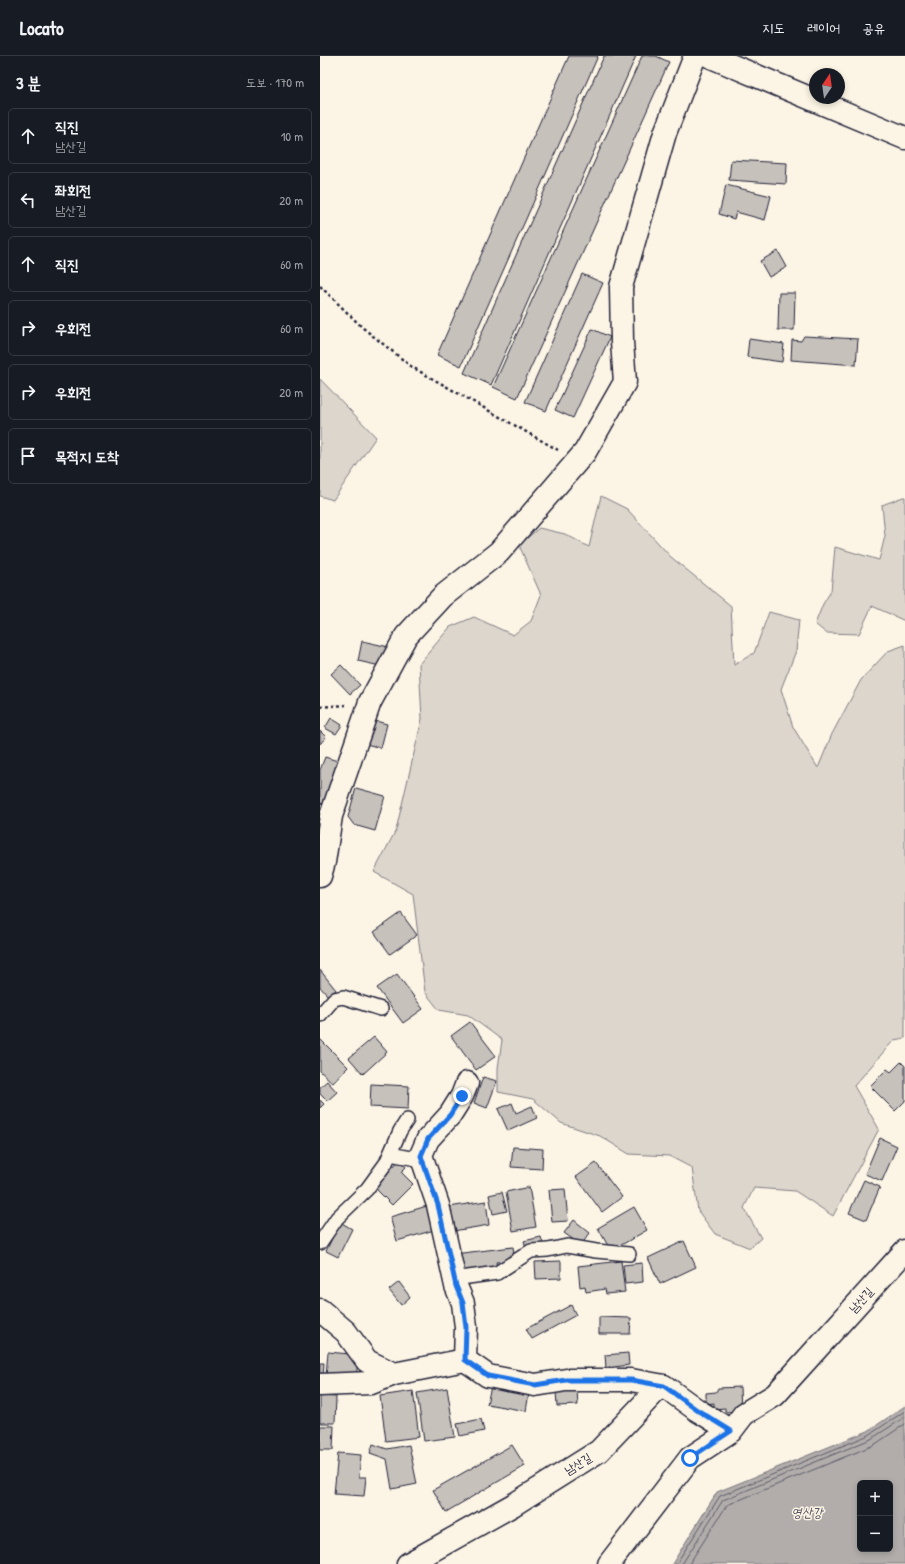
<!DOCTYPE html>
<html lang="ko">
<meta charset="utf-8">
<style>
body{margin:0;font-family:"Patrick Hand","Poor Story",sans-serif;background:#20242c;color:#f1f3f6}
.controls{position:absolute;right:12px;bottom:12px;display:grid;overflow:hidden;border-radius:6px;box-shadow:0 2px 6px #0003}
.controls button{width:36px;height:36px;display:grid;place-items:center;padding:0;border:0;border-bottom:1px solid #363941;background:#171b24;color:#f1f3f6;font:20px sans-serif}
.compass{position:absolute;left:489px;top:12px;width:36px;height:36px;border-radius:50%;background:#171b24;box-shadow:0 2px 6px #0003;rotate:13deg}
.stop{position:absolute;width:12px;height:12px;margin:-9px;border:3px solid #1a73e8;border-radius:50%;background:#fff}
.stop.end{background:#1a73e8;border-color:#fff;box-shadow:0 1px 4px #0008}
.list{margin:0;padding:0;list-style:none}
h2{display:flex;justify-content:space-between;align-items:center;height:52px;margin:0;padding:0 16px;font-size:17px}
h2 small{font-size:13px;font-weight:400;color:#9ea1a6}
.list li{display:grid;grid-template-columns:26px 1fr auto;gap:12px;align-items:center;box-sizing:border-box;height:56px;margin:0 8px 8px;padding:0 8px;border:1px solid #363941;border-radius:6px}
.list b{display:block;font-size:15px;white-space:nowrap}
.list p{margin:0;font-size:13px;white-space:nowrap;color:#9ea1a6}
.list em{font-size:13px;font-style:normal;color:#9ea1a6}
.icon{flex:none;width:22px;height:22px;fill:none;stroke:currentColor;stroke-width:2;stroke-linecap:round;stroke-linejoin:round}
.map{position:relative;flex:none;width:585px;height:1508px;overflow:hidden}
header{display:flex;align-items:center;gap:24px;box-sizing:border-box;height:56px;padding:0 20px;background:#171b24;border-bottom:1px solid #363941}
header strong{font-size:19px}
nav{display:flex;gap:22px;margin-inline-start:auto;font-size:14px}
main{display:flex}
aside{flex:1;background:#171b24}
.map>svg:first-child{display:block}
.green{fill:#dcd6cc;stroke:#7f7c84}
.water{fill:#b2adab;stroke:#78757e;fill-rule:evenodd}
.lines{fill:none;stroke-linecap:round;stroke-linejoin:round}
.shore{stroke:#5c5a68;stroke-width:1}
.building{fill:#c6c1bb;stroke:#22223b}
.lane-casing{stroke:#22223b;stroke-width:16}
.street-casing{stroke:#22223b;stroke-width:25}
.path{stroke:#22223b;stroke-width:2.5;stroke-dasharray:3 3;stroke-linecap:butt}
.lane{stroke:#fcf5e5;stroke-width:13}
.street{stroke:#fcf5e5;stroke-width:22}
.route{stroke:#1a73e8;stroke-width:5}
.labels{text-anchor:middle;stroke-width:3;stroke-linejoin:round;paint-order:stroke}
.street-label{font-size:12px;fill:#22223b;stroke:#fcf5e5}
.water-label{font-size:13px;font-style:italic;fill:#545362;stroke:#fcf5e5}
</style>
<header>
<strong>Locato</strong>
<nav><a>지도</a><a>레이어</a><a>공유</a></nav>
</header>
<main>
<aside>
<h2>3 분<small>도보 · 170 m</small></h2>
<ul class="list">
<li><svg class="icon" aria-label="ahead" viewBox="0 0 24 24"><path d="M12 20V5M6 11l6-6 6 6"/></svg><div><b>직진</b><p>남산길</p></div><em>10 m</em></li>
<li><svg class="icon" aria-label="left" viewBox="0 0 24 24"><path d="M17 20v-9H6M10 6l-5 5 5 5"/></svg><div><b>좌회전</b><p>남산길</p></div><em>20 m</em></li>
<li><svg class="icon" aria-label="ahead" viewBox="0 0 24 24"><path d="M12 20V5M6 11l6-6 6 6"/></svg><div><b>직진</b></div><em>60 m</em></li>
<li><svg class="icon" aria-label="right" viewBox="0 0 24 24"><path d="M7 20v-9h11M14 6l5 5-5 5"/></svg><div><b>우회전</b></div><em>60 m</em></li>
<li><svg class="icon" aria-label="right" viewBox="0 0 24 24"><path d="M7 20v-9h11M14 6l5 5-5 5"/></svg><div><b>우회전</b></div><em>20 m</em></li>
<li><svg class="icon" aria-label="arrive" viewBox="0 0 24 24"><path d="M6 21V4h12l-3 4 3 4H6"/></svg><div><b>목적지 도착</b></div></li>
</ul>
</aside>
<div class="map">
<svg width="585" height="1508" viewBox="0 0 585 1508">
<rect width="100%" height="100%" fill="#fcf5e5"/>
<filter id="ink" filterUnits="userSpaceOnUse"><feTurbulence type="fractalNoise" baseFrequency=".025" numOctaves="2"/><feDisplacementMap in="SourceGraphic" scale="8" xChannelSelector="R" yChannelSelector="G"/><feConvolveMatrix kernelMatrix="1 2 1 2 8 2 1 2 1" color-interpolation-filters="sRGB"/></filter>
<g filter="url(#ink)">
<!-- green -->
<path class="green" d="M0,323L56,381L13,444L0,440Z
M281,440L307,453L351,501L411,550L414,609L434,597L449,556L479,564L476,595L461,633L473,671L498,712L512,678L541,624L568,595L585,589V982L574,984L534,1030L559,1073L513,1160L475,1135L434,1132L424,1152L441,1182L430,1192L395,1178L378,1155L372,1112L349,1100L309,1098L280,1080L241,1067L213,1043L178,1036V1012L182,984L148,959L119,954L105,936L93,838L54,816L76,774L102,663L99,608L130,571L154,561L193,579L211,565L221,539L199,489L219,472L245,478L269,491Z
M583,441H585V565L552,550L539,578L506,577L495,568L503,548L511,535L515,491L559,504L565,480L562,449Z"/>
<!-- water -->
<path class="water" d="M585,1350V1508H352L397,1436L548,1375ZM540,1427H570V1493H540Z"/>
<g class="lines">
<!-- shore -->
<path class="shore" d="M356,1508L400,1440L549,1379L585,1355
M362,1508L403,1444L551,1383L585,1361
M369,1508L407,1449L554,1389L585,1368"/>
</g>
<!-- building -->
<path class="building" d="M249,0H278L141,310L117,299Z
M284,0H316L171,329L144,317Z
M322,0H336L349,6L197,342L173,331Z
M411,104L467,107L466,128L409,124Z
M406,129L451,140L445,164L416,156L414,163L399,158Z
M458,195L467,211L449,221L440,205Z
M262,218L283,227L226,355L205,346Z
M459,237H475L474,274H458Z
M272,273L290,281L253,362L235,354Z
M484,280L538,283L536,309L471,304L472,284L481,285Z
M429,283L464,288L462,306L427,301Z
M42,585L69,591L65,611L38,605Z
M21,609L40,629L30,638L11,618Z
M11,662L22,669L16,678L5,672Z
M52,664L67,668L61,692L46,688Z
M0,675L6,681L0,688Z
M5,701L24,707L9,750L0,747V714Z
M36,732L65,740L55,775L34,769L28,761Z
M81,857L97,879L70,898L54,876Z
M0,914L16,934L8,940L0,931Z
M77,918L103,953L83,967L57,932Z
M150,966L176,1000L156,1014L131,980Z
M54,981L67,996L43,1018L29,1002Z
M0,983L28,1011L13,1027L0,1015Z
M581,1006L585,1010V1045L575,1055L550,1030L567,1013L571,1016Z
M163,1021L177,1025L167,1052L154,1047Z
M7,1025L17,1036L7,1045L0,1038V1031Z
M51,1028L89,1030L88,1053L50,1051Z
M0,1044L4,1048L0,1052Z
M192,1047L196,1057L212,1050L217,1062L188,1075L178,1053Z
M560,1082L577,1090L562,1125L545,1118Z
M193,1091L223,1093L222,1113L191,1111Z
M80,1104L86,1111L81,1116L93,1128L72,1149L53,1130Z
M276,1107L302,1141L282,1156L256,1121Z
M544,1124L560,1131L546,1164L529,1157Z
M209,1131L216,1171L193,1175L186,1136Z
M245,1133L248,1165L232,1166L229,1134Z
M182,1136L187,1155L173,1158L169,1139Z
M166,1145L169,1169L133,1175L129,1151Z
M107,1150L114,1174L77,1185L70,1161Z
M314,1151L327,1174L291,1195L278,1172Z
M254,1164L270,1177L261,1189L244,1177Z
M20,1166L32,1173L18,1201L6,1195Z
M221,1181L224,1191L207,1195L204,1185Z
M364,1185L376,1211L340,1228L328,1202Z
M193,1191L195,1204L176,1206L177,1213L137,1218L134,1198Z
M241,1205V1222L216,1223L215,1206Z
M301,1205L305,1236L286,1238L285,1233L266,1236L265,1230L260,1231L258,1210Z
M322,1207L323,1226L305,1228L303,1209Z
M79,1226L90,1241L81,1249L69,1234Z
M251,1249L256,1259L212,1283L206,1273Z
M279,1261L311,1262L310,1278H279Z
M8,1296L30,1298L38,1304L36,1322L6,1320Z
M308,1297L309,1309L286,1312L285,1299Z
M0,1307H4L3,1321H0Z
M171,1330L209,1337L206,1355L167,1348Z
M420,1331L421,1355L405,1356V1352L394,1353V1347L386,1348V1337L396,1336L398,1332Z
M127,1332L135,1381L104,1385L97,1337Z
M257,1334L258,1349L237,1350L236,1335Z
M93,1335L99,1381L66,1385L60,1340Z
M0,1340L16,1341L15,1367H0Z
M161,1363L164,1375L140,1380L137,1368Z
M0,1370H14L13,1394H0Z
M53,1388L67,1393L89,1389L97,1428L72,1433L67,1403L50,1397Z
M192,1389L205,1410L126,1456L113,1434Z
M18,1397L41,1399L39,1421H46L44,1440L14,1438Z"/>
<g class="lines">
<defs>
<path id="lane" d="M0,959L14,943L23,941L61,953
M70,1098L102,1104
M0,1187L17,1162L47,1133L66,1107L80,1075L87,1064
M134,1223L177,1217L211,1195L228,1194L247,1190L276,1195L309,1198"/>
<path id="street" d="M389,0L585,82
M0,820L4,806L11,760L50,646L86,580L123,540L179,496L265,396L305,326L302,286L301,231L345,77L375,0
M0,1254L26,1276L47,1305L74,1318L145,1304L168,1320L215,1329L246,1324H311L344,1330
M145,1304L146,1271L143,1247L136,1230L118,1149L101,1099L108,1083L130,1059L142,1040L147,1027
M0,1329L51,1327L74,1318
M88,1508L193,1449L279,1395L334,1337L344,1330L377,1354L411,1375
M289,1508L370,1402L411,1375L424,1358L455,1339L585,1195"/>
</defs>
<!-- lane casing -->
<use href="#lane" class="lane-casing"/>
<!-- street casing -->
<use href="#street" class="street-casing"/>
<!-- path -->
<path class="path" d="M0,230L43,272L92,311L238,394
M0,651L26,649"/>
<!-- lane -->
<use href="#lane" class="lane"/>
<!-- street -->
<use href="#street" class="street"/>
</g>
</g>
<g class="lines" filter="url(#ink)">
<!-- route -->
<path class="route" d="M142,1040L130,1059L108,1083L101,1100L118,1149L136,1230L143,1247L146,1271L145,1304L168,1320L215,1329L246,1324H311L344,1330L377,1354L411,1375L370,1402"/>
</g>
<g class="labels">
<!-- street labels -->
<g class="street-label">
<text transform="translate(541 1244) rotate(-48)" y="4">남산길</text>
<text transform="translate(258 1408) rotate(-32)" y="4">남산길</text>
</g>
<!-- water labels -->
<g class="water-label">
<text x="487" y="1461">영산강</text>
</g>
</g>
</svg>
<div class="controls">
<button>+</button>
<button>−</button>
</div>
<svg class="compass" viewBox="-18 -18 36 36"><path d="M0-13l5 13h-10z" fill="#e53935"/><path d="M0 13l5-13h-10z" fill="#9ea1a6"/></svg>
<div class="stop" style="left:370px;top:1402px"></div>
<div class="stop end" style="left:142px;top:1040px"></div>
</div>
</main>
